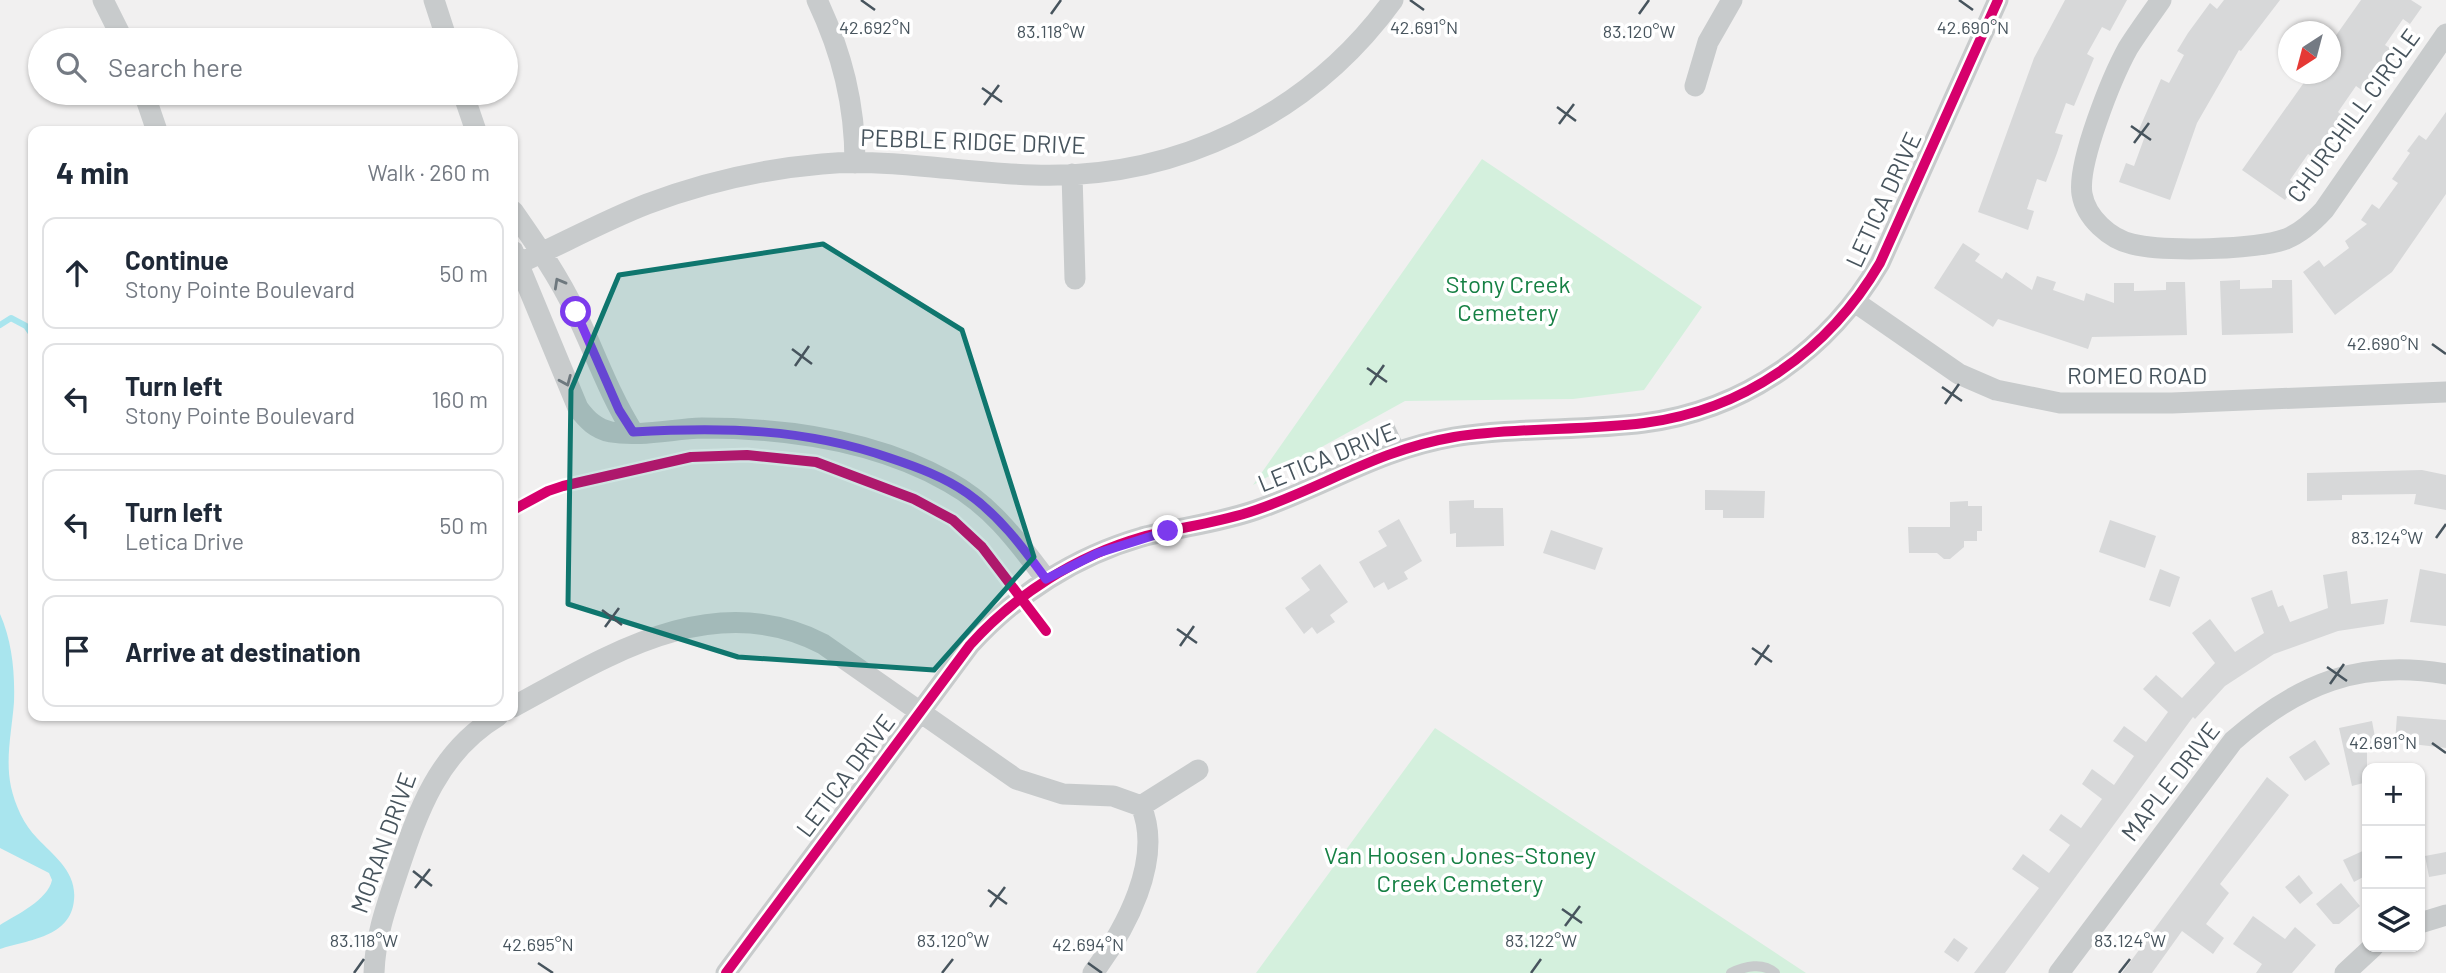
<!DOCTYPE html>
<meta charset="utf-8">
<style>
body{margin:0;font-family:Barlow,sans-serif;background:#f2f2f3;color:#1f2937}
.controls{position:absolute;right:21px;bottom:21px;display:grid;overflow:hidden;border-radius:14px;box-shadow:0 2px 5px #0004}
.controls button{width:63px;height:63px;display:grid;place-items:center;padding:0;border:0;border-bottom:2px solid #e0e1e3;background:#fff;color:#1f2937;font:35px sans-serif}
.compass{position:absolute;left:2278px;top:21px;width:63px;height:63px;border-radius:50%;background:#fff;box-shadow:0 2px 5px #0004;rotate:216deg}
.stop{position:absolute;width:21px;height:21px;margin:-16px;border:5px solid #7c3aed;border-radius:50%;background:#fff}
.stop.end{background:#7c3aed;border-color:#fff;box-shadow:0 2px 7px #0008}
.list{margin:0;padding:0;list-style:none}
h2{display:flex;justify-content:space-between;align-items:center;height:91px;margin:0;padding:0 28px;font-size:30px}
h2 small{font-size:23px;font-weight:400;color:#747a83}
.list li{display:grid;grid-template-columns:46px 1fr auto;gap:21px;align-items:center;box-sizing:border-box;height:112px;margin:0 14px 14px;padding:0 14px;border:2px solid #e0e1e3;border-radius:14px}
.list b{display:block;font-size:26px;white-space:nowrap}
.list p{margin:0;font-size:23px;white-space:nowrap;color:#747a83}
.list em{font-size:23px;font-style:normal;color:#747a83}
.icon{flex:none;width:38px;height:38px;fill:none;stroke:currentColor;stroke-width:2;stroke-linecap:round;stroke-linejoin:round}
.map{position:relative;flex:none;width:2446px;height:973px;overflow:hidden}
.search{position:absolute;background:#fff;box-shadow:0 2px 5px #0004;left:28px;top:28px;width:490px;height:77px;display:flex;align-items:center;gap:18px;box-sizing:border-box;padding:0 24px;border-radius:38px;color:#747a83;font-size:26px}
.panel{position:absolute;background:#fff;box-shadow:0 2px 5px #0004;left:28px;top:126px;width:490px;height:595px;border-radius:14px}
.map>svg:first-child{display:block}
.green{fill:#d4f0dd}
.water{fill:#a9e5ee}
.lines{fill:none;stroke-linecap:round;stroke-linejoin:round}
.stream{stroke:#a9e5ee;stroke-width:6}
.building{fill:#d7d8d9}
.service{stroke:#c8cbcc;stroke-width:10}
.minor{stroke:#c8cbcc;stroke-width:21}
.cycleway-casing{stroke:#fff;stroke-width:15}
.cycleway{stroke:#d6006c;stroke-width:10}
.oneway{stroke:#6e787e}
.route{stroke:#7c3aed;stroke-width:9}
.marked{fill:#0f766e;fill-opacity:0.2;stroke:#0f766e;stroke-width:5;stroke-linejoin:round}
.ticks{fill:none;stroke:#47545d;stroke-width:2.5}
.labels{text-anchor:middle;stroke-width:7;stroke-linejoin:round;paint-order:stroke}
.street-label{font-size:24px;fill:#47545d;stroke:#fff}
.park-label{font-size:24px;fill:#168044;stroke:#fff}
.ticks-label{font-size:18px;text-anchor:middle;fill:#47545d;stroke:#fff;stroke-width:7;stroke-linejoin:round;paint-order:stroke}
</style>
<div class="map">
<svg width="2446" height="973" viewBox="0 0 2446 973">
<rect width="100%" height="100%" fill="#f1f0f0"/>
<!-- green -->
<path class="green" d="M1482,159L1702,307L1644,390L1573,399L1405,401L1253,485Z
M1435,728L1806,973H1256Z"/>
<!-- water -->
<path class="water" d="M0,614C12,641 15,672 14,702C12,730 5,759 11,787C15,805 24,825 37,838C54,856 77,872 74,900C71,937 28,940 0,949V925C16,915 48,900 52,880L49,873L0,848Z"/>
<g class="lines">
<!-- stream -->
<path class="stream" d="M0,325L11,318L26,326L33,336"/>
</g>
<!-- building -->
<path class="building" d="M2065,0H2127L2110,31L2102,27L2087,54L2094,58L2074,106L2066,103L2055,133L2063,135L2057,153L2046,182L2037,179L2027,209L2034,211L2028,230L1978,212L2034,58Z
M2224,0H2280L2241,51L2239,50L2197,123L2170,200L2119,182L2126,163L2134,166L2145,136L2137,134L2161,79L2169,83L2184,55L2177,51L2188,33L2210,3L2217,9Z
M2361,0H2411L2422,7L2410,24L2403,19L2385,45L2391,49L2375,75L2363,91L2356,86L2338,112L2344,117L2327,143L2316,159L2308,154L2290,180L2296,184L2285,200L2242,170L2310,74H2330V44Z
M2446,112V194L2392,272L2335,315L2303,272L2319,260L2324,267L2349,248L2345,241L2367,224L2361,220L2372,204L2379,209L2398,183L2392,179L2410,153L2407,151L2419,135L2426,140Z
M1963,243L1980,254L1975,261L2002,279L2006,272L2032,290L2037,276L2056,282L2053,290L2084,301L2086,293L2114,303V283H2134V291L2166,290V282H2185L2187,335L2092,337L2088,349L1998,319L1993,327L1934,288Z
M2240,280V289L2272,288V280H2292L2293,333L2222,335L2220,281Z
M2422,470L2446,475V510L2414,504L2416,494L2342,495V500L2307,501V473Z
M1705,490L1765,491L1764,518H1723V510H1705Z
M1474,500V508H1503L1504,546L1456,547V533L1450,534L1449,501Z
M1968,501V506H1982V531H1977V541H1964V547L1950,559H1944L1937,553H1909L1908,527H1950V502Z
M1399,519L1422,561L1404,572L1408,579L1388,590L1384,582L1374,588L1359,562L1387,546L1378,531Z
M2110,520L2156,536L2145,568L2099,552Z
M1551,530L1603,548L1595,570L1543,553Z
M1320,564L1348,602L1330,615L1335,622L1317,634L1312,627L1304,634L1285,608L1310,590L1301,578Z
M2160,569L2180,577L2170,607L2149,600Z
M2420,569L2446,574V626L2410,622Z
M2347,571L2351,604L2388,599L2384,624L2338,631L2274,654L2225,686L2195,719L2193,717L2005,973H1974L2039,888L2012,869L2023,854L2049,873L2070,845L2049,830L2061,814L2081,828L2102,799L2082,784L2092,769L2114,785L2134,756L2113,741L2124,726L2146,742L2168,712L2143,689L2156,675L2182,698L2215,663L2192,633L2210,619L2235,652L2264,633L2251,598L2272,590L2278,607L2283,605L2290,622L2328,608L2323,575Z
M2397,716L2446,720V748L2395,742Z
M2372,721L2377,748L2367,750V782L2352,786L2339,728Z
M2315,740L2330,764L2305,781L2289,757Z
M2267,777L2289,795L2220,884L2229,893L2206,924L2224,938L2213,954L2182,931L2152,973H2122Z
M2367,849V875L2354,882L2343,860Z
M2446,852V874L2429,877L2425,856Z
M2299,875L2313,893L2300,904L2285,887Z
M2341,883L2360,906L2339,924H2333L2316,904Z
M2253,916L2285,939L2295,927L2316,945L2292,973H2256L2262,964L2233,944Z
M1954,938L1968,948L1958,962L1944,952Z"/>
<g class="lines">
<!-- service -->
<path class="service" d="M1389,425L1400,449
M1731,973C1745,966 1763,962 1775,973"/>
<!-- minor -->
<path class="minor" d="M103,0L123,40
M434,0L447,40
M817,0C842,53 855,104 855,163
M2161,0C2150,16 2138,32 2128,48C2112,77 2077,163 2082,194C2086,218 2110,239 2132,244C2164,252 2255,250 2286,239C2301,233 2313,222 2324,210L2446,34
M1695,86L1708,42L1732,0
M144,93L157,131
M463,93L476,131
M1072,174L1075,279
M513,211C536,244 559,277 576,313C595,353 609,394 633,432
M513,251L578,408C587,420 596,429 611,432C639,437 673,429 702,428C785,428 875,440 949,482C991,505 1018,542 1046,579
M513,266C558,246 601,222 647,204C703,183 763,169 822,164C893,158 962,173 1033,175C1175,180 1309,116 1393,0
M1855,302L1959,374L1996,390L2060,403H2172L2446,392
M513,707C609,655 714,587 823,644L1016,779L1063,794L1113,796L1141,806L1198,770
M2420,923L2446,915
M374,973C375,938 386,907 397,874C418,811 438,752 498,716
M726,973L970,645C1016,594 1076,556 1142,537C1180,527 1219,523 1256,510C1326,486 1378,450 1454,437C1516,427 1581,431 1644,423C1745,410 1829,350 1880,263L1998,0
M1093,973C1125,930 1164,860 1141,806
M2059,973L2233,741C2298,684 2359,659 2446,674
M2345,973L2373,947"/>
<defs>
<path id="cycleway" d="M513,510L548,491L563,486L691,457L747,455L816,462L914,499L953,520L982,547L1046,631
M726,973L970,645C1016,594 1076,556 1142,537C1180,527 1219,523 1256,510C1326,486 1378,450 1454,437C1516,427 1581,431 1644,423C1745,410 1829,350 1880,263L1998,0"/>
</defs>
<!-- cycleway casing -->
<use href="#cycleway" class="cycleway-casing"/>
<!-- cycleway -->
<use href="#cycleway" class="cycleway"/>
</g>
<!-- one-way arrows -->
<defs><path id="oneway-chevron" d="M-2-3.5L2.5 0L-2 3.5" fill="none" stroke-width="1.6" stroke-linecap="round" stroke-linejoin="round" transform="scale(1.75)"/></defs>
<g class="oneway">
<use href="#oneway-chevron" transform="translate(559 283) rotate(-119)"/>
<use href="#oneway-chevron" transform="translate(566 381) rotate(67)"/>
</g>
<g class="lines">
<!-- route -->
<path class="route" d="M576,312L619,410L633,432C721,427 805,428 890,458C917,467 944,477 967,493C1000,516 1023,548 1046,579L1098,553L1168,531"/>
</g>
<!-- marked area -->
<path class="marked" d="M823,244L962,330L1034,557L934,670L738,657L568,604L571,390L619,275Z"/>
<!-- ticks -->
<path class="ticks" d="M861,0L875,10M1410,0L1424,10M1959,0L1973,10M1051,14L1061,0M1639,14L1649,0M982,88L1002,102M984,105L999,85M1557,107L1576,121M1559,124L1574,104M2131,126L2151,140M2134,143L2149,123M2432,344L2446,354M792,349L812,364M795,366L809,346M1367,368L1387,382M1370,385L1384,365M1942,387L1962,401M1945,404L1959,384M2436,538L2446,524M602,610L622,625M605,627L619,608M1177,629L1197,643M1180,646L1194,626M1752,648L1772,662M1755,665L1769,645M2327,667L2347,681M2330,684L2344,664M2432,743L2446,753M413,871L432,886M415,888L430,869M988,890L1007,904M990,907L1005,887M1562,909L1582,923M1565,926L1580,906M538,963L553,973M1088,963L1102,973M354,973L364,959M942,973L953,959M1531,973L1541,959M2119,973L2130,959"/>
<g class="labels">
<!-- street labels -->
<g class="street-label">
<text transform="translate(2354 116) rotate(-54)" y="8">CHURCHILL CIRCLE</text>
<text transform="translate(973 142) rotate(2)" y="8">PEBBLE RIDGE DRIVE</text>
<text transform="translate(1884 200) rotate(-65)" y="8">LETICA DRIVE</text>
<text x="2137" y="384">ROMEO ROAD</text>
<text transform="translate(1327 458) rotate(-22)" y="8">LETICA DRIVE</text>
<text transform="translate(846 776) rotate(-53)" y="8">LETICA DRIVE</text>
<text transform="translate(2171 782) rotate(-52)" y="8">MAPLE DRIVE</text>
<text transform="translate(384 843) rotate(-70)" y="8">MORAN DRIVE</text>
</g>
<!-- park labels -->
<g class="park-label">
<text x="1508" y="293">Stony Creek<tspan x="1508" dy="28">Cemetery</tspan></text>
<text x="1460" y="864">Van Hoosen Jones-Stoney<tspan x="1460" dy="28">Creek Cemetery</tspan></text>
</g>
</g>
<g class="ticks-label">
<text x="875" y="34">42.692°N</text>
<text x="1424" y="34">42.691°N</text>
<text x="1973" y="34">42.690°N</text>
<text x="1051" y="38">83.118°W</text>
<text x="1639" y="38">83.120°W</text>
<text x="2383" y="350">42.690°N</text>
<text x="2387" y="544">83.124°W</text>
<text x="2383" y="749">42.691°N</text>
<text x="364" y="947">83.118°W</text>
<text x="953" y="947">83.120°W</text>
<text x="1541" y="947">83.122°W</text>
<text x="2130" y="947">83.124°W</text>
<text x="538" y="951">42.695°N</text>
<text x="1088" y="951">42.694°N</text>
</g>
</svg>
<div class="controls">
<button>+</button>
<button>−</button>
<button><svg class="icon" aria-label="layers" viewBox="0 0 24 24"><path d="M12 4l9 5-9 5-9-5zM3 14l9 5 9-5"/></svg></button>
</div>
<svg class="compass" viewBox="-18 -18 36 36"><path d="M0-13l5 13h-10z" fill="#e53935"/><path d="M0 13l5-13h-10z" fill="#747a83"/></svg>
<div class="stop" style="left:576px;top:312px"></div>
<div class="stop end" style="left:1168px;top:531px"></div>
<div class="search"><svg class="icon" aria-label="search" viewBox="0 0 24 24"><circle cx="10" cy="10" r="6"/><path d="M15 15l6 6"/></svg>Search here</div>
<section class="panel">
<h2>4 min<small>Walk · 260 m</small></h2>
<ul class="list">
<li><svg class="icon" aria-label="ahead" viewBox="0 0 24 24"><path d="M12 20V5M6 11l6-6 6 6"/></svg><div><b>Continue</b><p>Stony Pointe Boulevard</p></div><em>50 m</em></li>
<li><svg class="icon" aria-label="left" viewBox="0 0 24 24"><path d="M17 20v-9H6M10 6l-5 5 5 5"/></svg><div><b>Turn left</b><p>Stony Pointe Boulevard</p></div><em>160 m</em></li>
<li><svg class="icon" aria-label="left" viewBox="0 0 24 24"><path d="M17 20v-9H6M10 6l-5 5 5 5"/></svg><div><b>Turn left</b><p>Letica Drive</p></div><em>50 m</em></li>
<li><svg class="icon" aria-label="arrive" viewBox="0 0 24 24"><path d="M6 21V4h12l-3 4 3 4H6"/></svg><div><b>Arrive at destination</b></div></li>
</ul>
</section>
</div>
